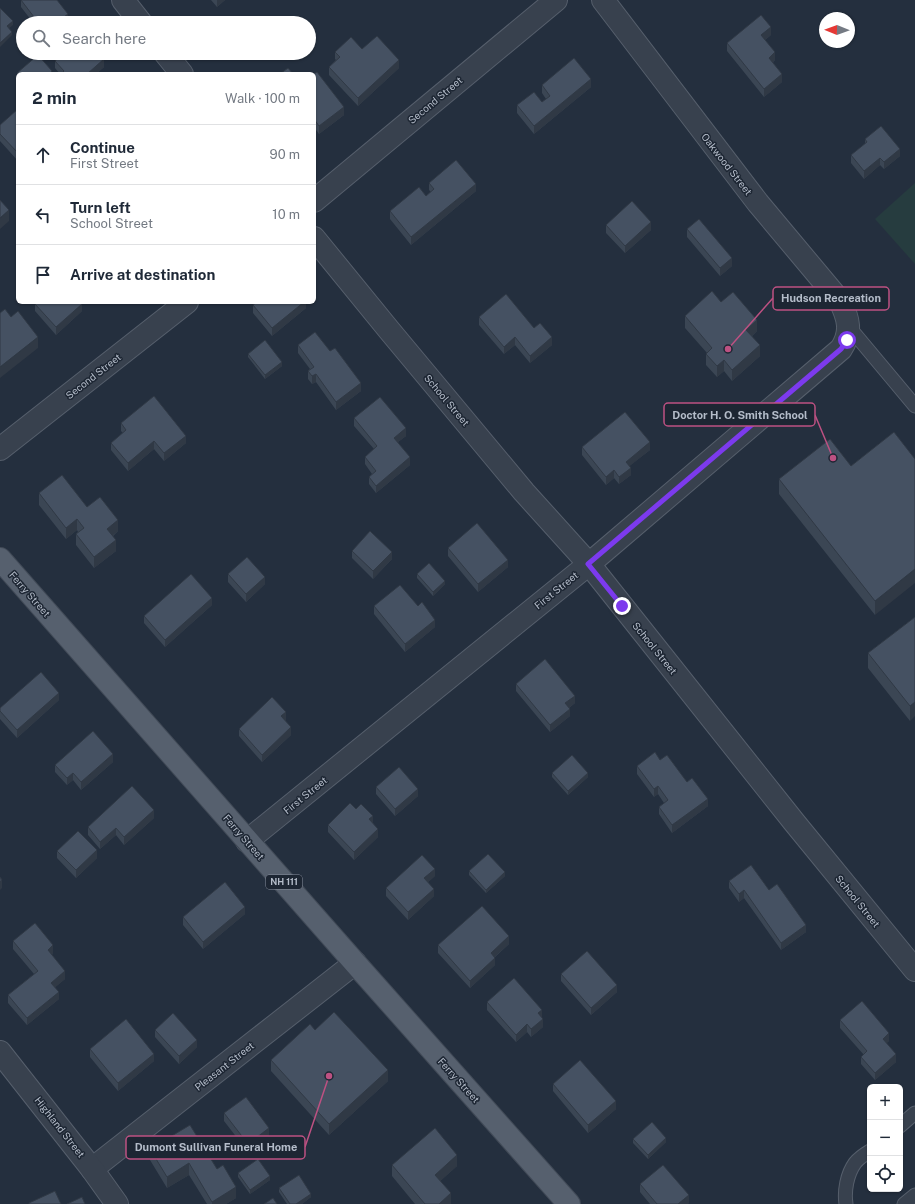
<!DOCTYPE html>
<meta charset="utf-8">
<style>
body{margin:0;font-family:"Public Sans",sans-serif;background:#f2f2f3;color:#1f2937}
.controls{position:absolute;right:12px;bottom:12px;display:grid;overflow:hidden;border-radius:6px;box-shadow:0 1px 3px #0004}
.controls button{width:36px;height:36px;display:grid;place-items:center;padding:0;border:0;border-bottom:1px solid #e0e1e3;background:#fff;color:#1f2937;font:20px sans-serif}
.compass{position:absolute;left:819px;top:12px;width:36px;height:36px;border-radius:50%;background:#fff;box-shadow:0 1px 3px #0004;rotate:271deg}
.stop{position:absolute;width:12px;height:12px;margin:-9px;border:3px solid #7c3aed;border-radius:50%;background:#fff}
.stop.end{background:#7c3aed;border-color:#fff;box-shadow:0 1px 4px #0008}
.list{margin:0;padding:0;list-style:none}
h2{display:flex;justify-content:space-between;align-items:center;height:52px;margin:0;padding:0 16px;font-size:17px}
h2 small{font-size:13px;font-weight:400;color:#747a83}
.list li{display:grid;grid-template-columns:26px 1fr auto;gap:12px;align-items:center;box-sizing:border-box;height:60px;padding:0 16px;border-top:1px solid #e0e1e3}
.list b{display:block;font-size:15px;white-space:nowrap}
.list p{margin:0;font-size:13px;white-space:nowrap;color:#747a83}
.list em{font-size:13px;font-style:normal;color:#747a83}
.icon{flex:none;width:22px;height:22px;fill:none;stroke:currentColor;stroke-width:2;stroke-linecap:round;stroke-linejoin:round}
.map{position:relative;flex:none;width:915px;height:1204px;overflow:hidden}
.search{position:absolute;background:#fff;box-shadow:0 1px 3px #0004;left:16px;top:16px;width:300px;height:44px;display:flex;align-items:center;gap:10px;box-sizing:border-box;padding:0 14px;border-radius:22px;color:#747a83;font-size:15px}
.panel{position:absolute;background:#fff;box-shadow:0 1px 3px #0004;left:16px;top:72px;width:300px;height:232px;border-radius:6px}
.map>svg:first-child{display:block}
.green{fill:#263c3f}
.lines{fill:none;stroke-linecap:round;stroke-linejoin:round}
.service-casing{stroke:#565f6c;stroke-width:15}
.minor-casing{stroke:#565f6c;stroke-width:24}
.tertiary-casing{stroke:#565f6c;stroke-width:24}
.primary-casing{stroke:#414a57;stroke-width:24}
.service{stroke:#38414e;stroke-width:13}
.minor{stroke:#38414e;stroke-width:22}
.tertiary{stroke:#38414e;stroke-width:22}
.primary{stroke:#56606e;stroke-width:22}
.wall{fill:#3b4654}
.shaded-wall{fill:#303945}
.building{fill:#455162;stroke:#303945}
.route{stroke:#7c3aed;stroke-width:5}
.labels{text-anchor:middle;stroke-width:3;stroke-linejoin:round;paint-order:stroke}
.shield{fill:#1d2633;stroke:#878f9c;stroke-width:1}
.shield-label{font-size:9px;font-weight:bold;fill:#b4bcc9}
.street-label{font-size:10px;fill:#b4bcc9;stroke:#1d2633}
.leader{fill:none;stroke:#bd5182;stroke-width:1.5}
.callout-dot{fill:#bd5182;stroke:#1d2633;stroke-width:1.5}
.callout{fill:#1d2633;stroke:#bd5182;stroke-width:1.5}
.callout-label{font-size:11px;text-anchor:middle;font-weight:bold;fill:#b4bcc9}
</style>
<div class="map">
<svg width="915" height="1204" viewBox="0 0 915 1204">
<rect width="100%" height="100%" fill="#242f3e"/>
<!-- green -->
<path class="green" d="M915,183V264L875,219Z"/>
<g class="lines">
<defs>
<path id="service" d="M849,327L915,406
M900,1126L915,1113
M846,1204C844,1191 847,1174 855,1163C859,1158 865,1154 870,1151
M904,1204L915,1195"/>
<path id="minor" d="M123,0L141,23
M165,53L182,74
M314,201L556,0
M314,238L389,330L524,492L589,564L794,822L915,970
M0,449L187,302
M247,841L589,564L841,349C852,332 849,319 840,301L758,203L603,0
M92,1169L355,963"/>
<path id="tertiary" d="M0,1052L92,1169L117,1204"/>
<path id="primary" d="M0,559L355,963L569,1204"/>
</defs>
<!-- service casing -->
<use href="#service" class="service-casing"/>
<!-- minor casing -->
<use href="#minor" class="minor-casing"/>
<!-- tertiary casing -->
<use href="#tertiary" class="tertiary-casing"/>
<!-- primary casing -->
<use href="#primary" class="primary-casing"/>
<!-- service -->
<use href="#service" class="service"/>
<!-- minor -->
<use href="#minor" class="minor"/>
<!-- tertiary -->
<use href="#tertiary" class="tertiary"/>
<!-- primary -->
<use href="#primary" class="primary"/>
</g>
<!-- wall -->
<path class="wall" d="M21,0L68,21L65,23H27L31,20L21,7Z
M211,0H225L217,7Z
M771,35L765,40L775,60L773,62L782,82L764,97L727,51V43Z
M362,49L399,68L358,106L329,75V67L336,60L335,59V52Z
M55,61L104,67L96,74H60L55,68Z
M314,74L344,115L319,134L314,127Z
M542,85L591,87L534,134L517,113V105L542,102L546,99L542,93Z
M18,109V161L0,141V125Z
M865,139L900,156L884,169L880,165L864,179L851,163V155L865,144Z
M429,183L476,191L411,245L390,219V211L426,196L431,192L429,190Z
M606,225L651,230L625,253L606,233Z
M687,229L732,266L720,276L687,237Z
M306,302V308L272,336L253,313V305Z
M721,302L757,331L752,336L760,356L732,381L724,371L717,377L706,365V354L707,353L685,328V316Z
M35,304L82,311L56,335L35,311Z
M479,317L534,328L552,345L530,363L515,345L504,354L479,325Z
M298,345L361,391L336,410L316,382L312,384L308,379V371L310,369L298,353Z
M248,354L282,366L265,379L248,357Z
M354,418L406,436L398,442L410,465L376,493L369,484V477L372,474L365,464V457L374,449L354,426Z
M121,423L186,443L164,461L154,449L128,471L111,450V443L123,433L121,431Z
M894,432L875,615L779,494V479L851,466Z
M582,447L650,450L629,466L631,475L619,484L614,478L606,485L582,455Z
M39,493L87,507L118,531L113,536L116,551L94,568L76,545V534L78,532L77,530L66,539L39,505Z
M448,548L508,567L478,592L448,556Z
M352,551L392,559L373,579L352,558Z
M228,574L265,584L246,602L228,582Z
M417,574L445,584L433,596L417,578Z
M212,605L165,647L144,623V616Z
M374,606H418L435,627L405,652L374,614Z
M915,617L910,721L868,668V653Z
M516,684L575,703L569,708L570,716L550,732L516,691Z
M59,700L17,738L0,719V708Z
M285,720L291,735L262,762L239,736V729L286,720Z
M660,760L687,782L708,806L672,833L659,814V807L664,803L658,794L654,797L637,774V766Z
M113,762L81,790L73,780L67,785L55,772V765Z
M552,773L588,777L568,795L552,777Z
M376,787L418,796L395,816L376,794Z
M356,809L373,823L378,837L354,860L328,832V825Z
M154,818L124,845L116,835L100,849L88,835V827Z
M57,851L97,858L76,878L57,858Z
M469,871L505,876L486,893L469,875Z
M435,876L428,882L434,896L408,920L386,896V888Z
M729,881L769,890L806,932L781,950L744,898L739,902L729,888Z
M245,914L203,949L183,925V917Z
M13,941L53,953L52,954L65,979L55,987L59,999L27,1025L8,1003V995L34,974L13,949Z
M509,944L495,957V965L470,988L438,953V945Z
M561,974L617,992L591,1015L561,981Z
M487,1002L542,1017L543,1027L531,1037L527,1032L516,1042L487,1010Z
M840,1020L889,1041L886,1043L896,1062L875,1080L861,1064V1057L864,1055L840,1028Z
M155,1030L197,1047L179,1064L155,1037Z
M315,1030L388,1081L329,1135L271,1071V1060Z
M90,1049L154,1061L118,1091L90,1057Z
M553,1084L616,1109L588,1133L553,1091Z
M224,1113L269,1135L248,1152L224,1121Z
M633,1139L666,1142L648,1159L633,1143Z
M150,1149L217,1169L236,1198L226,1204H207L189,1175L167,1188L150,1160Z
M392,1165L457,1166L440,1181L451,1204H415L392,1176Z
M238,1173L270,1180L250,1194L238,1177Z
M640,1184L689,1203L687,1204H650L640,1192Z
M279,1188L311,1197L302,1204H287L279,1192Z"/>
<!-- shaded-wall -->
<path class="shaded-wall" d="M217,0H225L217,7Z
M68,14V21L65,23H56Z
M13,21V25L7,30V26Z
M771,27V35L761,43V35Z
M12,32V35L0,47V43Z
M775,52V60L769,65V58Z
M104,59V67L96,74H87Z
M399,60V68L358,106V98Z
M782,74V82L764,97V89Z
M591,79V87L534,134V126Z
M344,107V115L319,134V126Z
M900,149V156L884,169V162Z
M880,158V165L864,179V171Z
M476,184V191L411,245V237Z
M9,210V221L0,229V218Z
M651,222V230L625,253V246Z
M732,258V266L720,276V268Z
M304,302H306V308L272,336V328Z
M82,304V311L56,335V327Z
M757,320V331L746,341V330Z
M38,337V348L0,378V367Z
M515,337V345L504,354V347Z
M552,337V345L530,363V356Z
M760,345V356L732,381V370Z
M724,360V371L717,377V366Z
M282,362V366L265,379V375Z
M316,374V382L312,384V376Z
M361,383V391L336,410V402Z
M406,428V436L394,445V438Z
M186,436V443L164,461V453Z
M154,441V449L128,471V463Z
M650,442V450L626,469V462Z
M410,457V465L376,493V486Z
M631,468V475L619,484V477Z
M614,470V478L606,485V477Z
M77,519V530L66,539V528Z
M118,520V531L107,540V529Z
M116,540V551L94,568V557Z
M392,552V559L373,579V571Z
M508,560V567L478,592V584Z
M915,569V583L875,615V601Z
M265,577V584L246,602V594Z
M445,581V584L433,596V592Z
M212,598V605L165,647V640Z
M435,620V627L405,652V644Z
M59,693V700L17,738V730Z
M575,696V703L565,711V703Z
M915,702V716L910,721V706Z
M570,709V716L550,732V725Z
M286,712V720L281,724V716Z
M291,727V735L262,762V755Z
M113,754V762L81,790V782Z
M73,773V780L67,785V778Z
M588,773V777L568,795V791Z
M658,786V794L654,797V789Z
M418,789V796L395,816V809Z
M708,799V806L672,833V825Z
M154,810V818L124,845V837Z
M373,816V823L369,819Z
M116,828V835L100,849V842Z
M378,829V837L354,860V852Z
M97,850V858L76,878V870Z
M435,869V876L424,886V878Z
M505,872V876L486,893V890Z
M2,880V888L0,890V882Z
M434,889V896L408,920V912Z
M744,890V898L739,902V894Z
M245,907V914L203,949V942Z
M806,925V932L781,950V943Z
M509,936V944L491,960V953Z
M53,945V953L48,958V950Z
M495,958V965L470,988V981Z
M65,971V979L51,991V983Z
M617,985V992L591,1015V1008Z
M59,992V999L27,1025V1018Z
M542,1010V1017L538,1021V1013Z
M543,1019V1027L531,1037V1029Z
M527,1024V1032L516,1042V1035Z
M889,1033V1041L883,1047V1039Z
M197,1040V1047L179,1064V1056Z
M154,1054V1061L118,1091V1083Z
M896,1054V1062L875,1080V1073Z
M388,1070V1081L329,1135V1124Z
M616,1101V1109L588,1133V1125Z
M269,1128V1135L248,1152V1144Z
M666,1138V1142L648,1159V1155Z
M457,1155V1166L435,1186V1175Z
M189,1163V1175L167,1188V1177Z
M270,1176V1180L250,1194V1190Z
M236,1187V1198L226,1204H212V1202Z
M451,1193V1204H439Z
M311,1194V1197L302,1204H296Z
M689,1195V1203L687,1204H678Z"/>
<!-- building -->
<path class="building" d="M21,0H57L68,14L56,23H27L34,17Z
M0,8L13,21L7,26L12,32L0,43Z
M761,15L771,27L761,35L775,52L769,58L782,74L764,89L727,43Z
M377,36L399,60L358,98L329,67L340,57L335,52L351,37L362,49Z
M64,53H99L104,59L87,74H61L64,71L55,61Z
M38,55L52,71L49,74H18L17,73Z
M574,58L591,79L534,126L517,105L534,92L542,102L550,96L542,85Z
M288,68L293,74H280Z
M317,72L344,107L319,126L314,119V74Z
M18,109V153L0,134V125Z
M881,126L900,149L884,162L880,158L864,171L851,155L867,142L865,139Z
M456,160L476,184L411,237L390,211L419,187L426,196L434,189L429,183Z
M0,200L9,210L0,218Z
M632,201L651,222L625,246L606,225Z
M699,219L732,258L720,268L687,229Z
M712,291L721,302L733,292L757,320L746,330L760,345L732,370L724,360L717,366L706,354L712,348L685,316Z
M506,294L534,328L540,323L552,337L530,356L515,337L504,347L479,317Z
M37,302H80L82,304L56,327L35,304Z
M257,302H304L272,328L253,305Z
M5,309L11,317L18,311L38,337L0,367V313Z
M315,332L330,351L335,348L361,383L336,402L316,374L312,376L308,371L314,367L298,345Z
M265,340L282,362L265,375L248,354Z
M154,396L186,436L164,453L154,441L128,463L111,443L126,430L121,423Z
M380,397L406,428L394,438L410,457L376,486L369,477L376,471L365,457L377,446L354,418Z
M625,412L650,442L626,462L631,468L619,477L614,470L606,477L582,447Z
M894,432L915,459V569L875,601L779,479L830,439L851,466Z
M62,475L87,507L100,497L118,520L107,529L116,540L94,557L76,534L84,528L77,519L66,528L39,493Z
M477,523L508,560L478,584L448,548Z
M370,531L392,552L373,571L352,551Z
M247,557L265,577L246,594L228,574Z
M429,563L445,581L433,592L417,574Z
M191,574L212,598L165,640L144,616Z
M400,585L418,606L422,602L435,620L405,644L374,606Z
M915,617V702L910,706L868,653Z
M545,659L575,696L565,703L570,709L550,725L516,684Z
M41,672L59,693L17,730L0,711V708Z
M272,697L286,712L281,716L291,727L262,755L239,729Z
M93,731L113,754L81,782L73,773L67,778L55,765Z
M655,752L660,760L667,755L687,782L692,778L708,799L672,825L659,807L668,800L658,786L654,789L637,766Z
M572,755L588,773L568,791L552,773Z
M399,767L418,789L395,809L376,787Z
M132,786L154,810L124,837L116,828L100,842L88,827Z
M350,803L356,809L361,804L373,816L369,819L378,829L354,852L328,825Z
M78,831L97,850L76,870L57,851Z
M488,854L505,872L486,890L469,871Z
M422,855L435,869L424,878L434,889L408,912L386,888Z
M751,865L769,890L777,884L806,925L781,943L744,890L739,894L729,881Z
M0,877L2,880L0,882Z
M225,882L245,907L203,942L183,917Z
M482,906L509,936L491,953L495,958L470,981L438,945Z
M35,923L53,945L48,950L65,971L51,983L59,992L27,1018L8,995L38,971L13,941Z
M587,951L617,985L591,1008L561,974Z
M514,978L542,1010L538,1013L543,1019L531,1029L527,1024L516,1035L487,1002Z
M862,1001L889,1033L883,1039L896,1054L875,1073L861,1057L867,1051L840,1020Z
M334,1012L388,1070L329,1124L271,1060L310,1024L315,1030Z
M173,1013L197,1040L179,1056L155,1030Z
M126,1019L154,1054L118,1083L90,1049Z
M580,1060L616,1101L588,1125L553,1084Z
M246,1097L269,1128L248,1144L224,1113Z
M652,1122L666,1138L648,1155L633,1139Z
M190,1125L217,1169L223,1165L236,1187L212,1202L189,1163L167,1177L150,1149Z
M435,1128L457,1155L435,1175L451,1193L439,1204H425L392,1165Z
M258,1159L270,1176L250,1190L238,1173Z
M663,1165L689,1195L678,1204H657L640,1184Z
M299,1175L311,1194L296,1204H290L279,1188Z
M55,1191L61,1204H29V1203Z
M82,1197L85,1204H67Z
M273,1198L277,1204H264Z"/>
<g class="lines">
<!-- route -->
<path class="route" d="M622,606L588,564L841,349L847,340"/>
</g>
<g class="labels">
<!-- shield labels -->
<rect class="shield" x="266" y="875" width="36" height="14" rx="3"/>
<g class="shield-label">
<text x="284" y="885">NH 111</text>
</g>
<!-- street labels -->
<g class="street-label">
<text transform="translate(435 100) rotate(-40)" y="4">Second Street</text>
<text transform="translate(727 164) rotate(52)" y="4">Oakwood Street</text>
<text transform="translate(93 376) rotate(-38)" y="4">Second Street</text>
<text transform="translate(447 400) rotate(50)" y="4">School Street</text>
<text transform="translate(556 590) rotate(-39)" y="4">First Street</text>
<text transform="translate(30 594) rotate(49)" y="4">Ferry Street</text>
<text transform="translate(655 648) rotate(51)" y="4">School Street</text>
<text transform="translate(305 795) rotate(-39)" y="4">First Street</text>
<text transform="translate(244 837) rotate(49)" y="4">Ferry Street</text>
<text transform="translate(858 901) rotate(51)" y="4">School Street</text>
<text transform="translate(224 1066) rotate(-38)" y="4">Pleasant Street</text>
<text transform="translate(459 1080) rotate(48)" y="4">Ferry Street</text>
<text transform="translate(60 1127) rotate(52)" y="4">Highland Street</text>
</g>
</g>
<!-- callouts -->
<path class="leader" d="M728 349L773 298M833 458L815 415M329 1076L305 1147"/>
<g class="callout-dot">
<circle cx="728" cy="349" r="4"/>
<circle cx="833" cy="458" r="4"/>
<circle cx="329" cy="1076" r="4"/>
</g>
<g class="callout">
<rect x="773" y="287" width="116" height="23" rx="4"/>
<rect x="664" y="403" width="151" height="23" rx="4"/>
<rect x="126" y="1136" width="179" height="23" rx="4"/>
</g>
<g class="callout-label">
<text x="831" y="302">Hudson Recreation</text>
<text x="740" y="419">Doctor H. O. Smith School</text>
<text x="216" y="1151">Dumont Sullivan Funeral Home</text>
</g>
</svg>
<div class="controls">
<button>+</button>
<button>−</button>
<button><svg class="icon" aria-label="locate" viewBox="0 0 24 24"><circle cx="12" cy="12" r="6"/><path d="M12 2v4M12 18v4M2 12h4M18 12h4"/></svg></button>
</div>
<svg class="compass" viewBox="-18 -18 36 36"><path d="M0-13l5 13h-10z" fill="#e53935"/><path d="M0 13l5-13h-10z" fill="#747a83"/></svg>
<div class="stop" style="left:847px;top:340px"></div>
<div class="stop end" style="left:622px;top:606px"></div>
<div class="search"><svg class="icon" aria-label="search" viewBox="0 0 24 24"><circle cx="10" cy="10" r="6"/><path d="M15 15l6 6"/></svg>Search here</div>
<section class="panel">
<h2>2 min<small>Walk · 100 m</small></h2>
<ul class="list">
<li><svg class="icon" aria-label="ahead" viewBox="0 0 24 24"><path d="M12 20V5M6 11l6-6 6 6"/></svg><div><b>Continue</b><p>First Street</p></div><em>90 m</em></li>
<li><svg class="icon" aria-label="left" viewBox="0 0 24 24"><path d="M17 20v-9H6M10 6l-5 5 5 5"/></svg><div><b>Turn left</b><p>School Street</p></div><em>10 m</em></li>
<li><svg class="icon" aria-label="arrive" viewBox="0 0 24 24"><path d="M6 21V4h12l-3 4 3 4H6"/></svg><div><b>Arrive at destination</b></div></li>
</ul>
</section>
</div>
